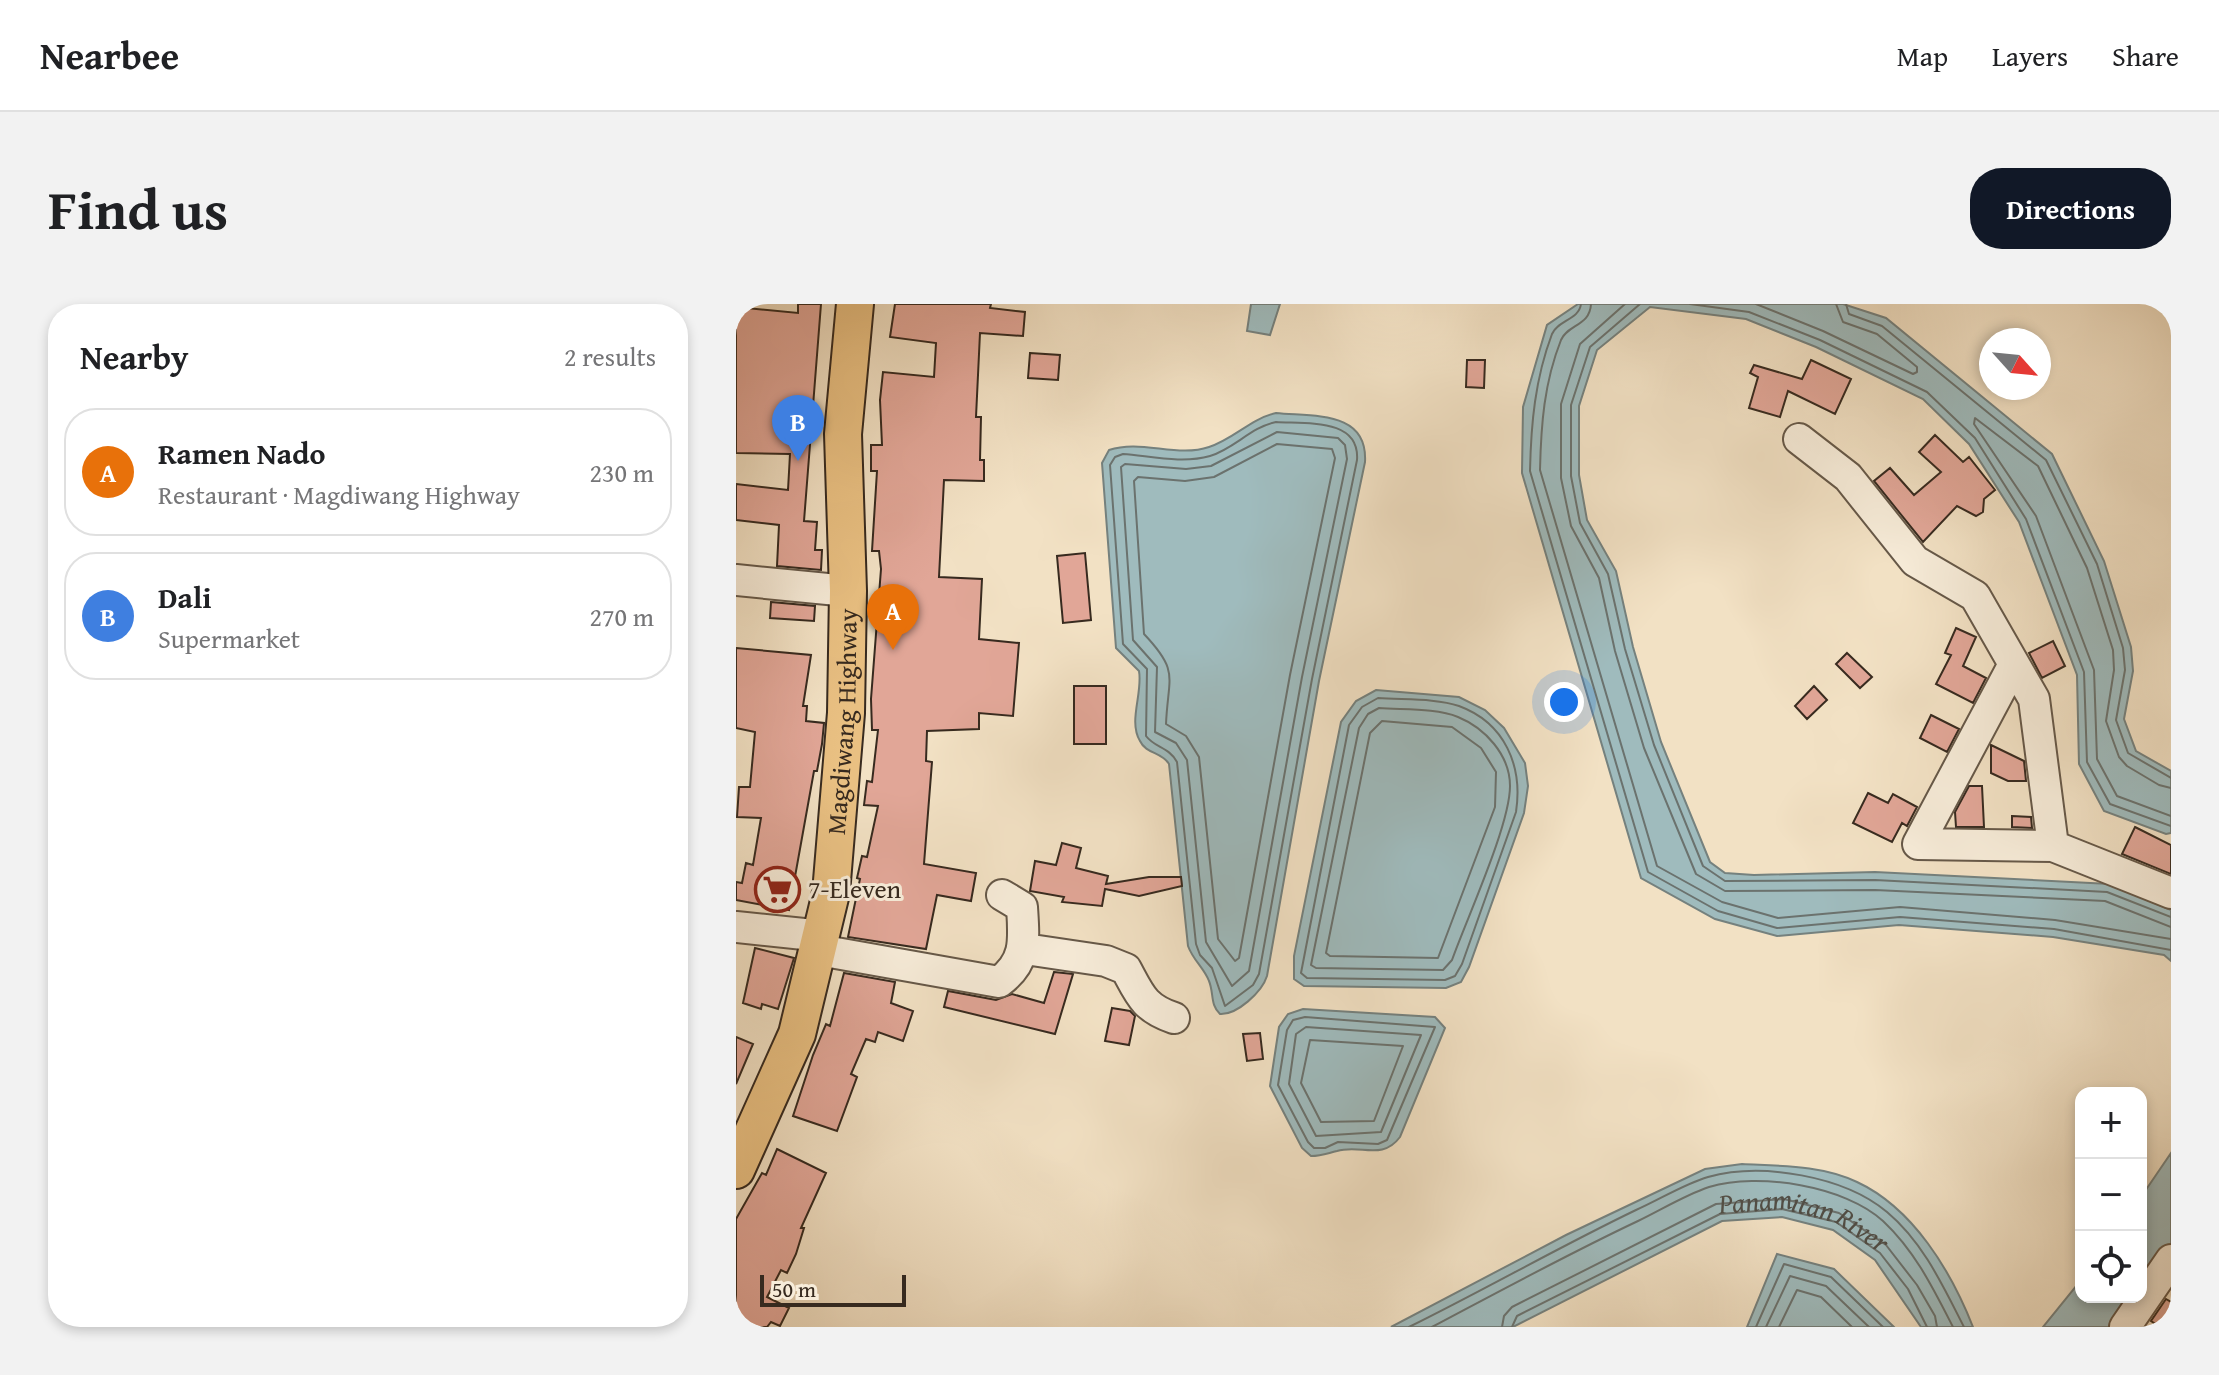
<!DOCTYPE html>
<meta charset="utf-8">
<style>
body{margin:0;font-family:"Gentium Book Plus",serif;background:#f2f2f2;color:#202124}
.controls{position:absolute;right:24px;bottom:24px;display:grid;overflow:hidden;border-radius:16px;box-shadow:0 4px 12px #0003}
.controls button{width:72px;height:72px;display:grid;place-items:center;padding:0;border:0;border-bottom:2px solid #e0e0e0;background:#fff;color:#202124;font:40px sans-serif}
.compass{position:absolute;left:1243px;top:24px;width:72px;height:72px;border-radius:50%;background:#fff;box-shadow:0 4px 12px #0003;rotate:117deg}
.scale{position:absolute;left:24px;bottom:20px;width:146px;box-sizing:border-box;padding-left:8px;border:4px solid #372a1f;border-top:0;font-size:22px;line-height:28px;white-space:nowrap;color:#372a1f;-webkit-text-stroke:6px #f7ecd9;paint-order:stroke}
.you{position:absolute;left:828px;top:398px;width:28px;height:28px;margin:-20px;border:6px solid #fff;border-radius:50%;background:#1a73e8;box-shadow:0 0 0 12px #1a73e833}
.badge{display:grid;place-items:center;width:52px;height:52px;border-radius:50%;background:#111827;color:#fff;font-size:26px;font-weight:700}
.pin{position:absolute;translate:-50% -66px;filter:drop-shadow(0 2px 4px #0008)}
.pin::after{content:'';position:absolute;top:42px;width:28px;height:24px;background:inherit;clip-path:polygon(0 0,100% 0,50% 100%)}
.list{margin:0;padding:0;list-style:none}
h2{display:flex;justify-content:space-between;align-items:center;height:104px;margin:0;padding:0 32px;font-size:34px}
h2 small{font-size:26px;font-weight:400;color:#757577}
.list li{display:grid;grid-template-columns:52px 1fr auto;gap:24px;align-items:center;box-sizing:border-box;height:128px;margin:0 16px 16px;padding:0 16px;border:2px solid #e0e0e0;border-radius:32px}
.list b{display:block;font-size:30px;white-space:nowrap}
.list p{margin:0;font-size:26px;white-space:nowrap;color:#757577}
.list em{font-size:26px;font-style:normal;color:#757577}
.icon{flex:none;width:44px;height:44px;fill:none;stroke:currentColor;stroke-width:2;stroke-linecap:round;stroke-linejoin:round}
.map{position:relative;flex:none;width:1435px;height:1023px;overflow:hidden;border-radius:32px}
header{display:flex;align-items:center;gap:48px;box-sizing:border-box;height:112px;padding:0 40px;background:#fff;border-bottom:2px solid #e0e0e0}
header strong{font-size:38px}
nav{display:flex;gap:44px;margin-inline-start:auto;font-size:28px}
.intro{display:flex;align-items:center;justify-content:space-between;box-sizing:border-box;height:192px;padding:0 48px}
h1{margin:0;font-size:56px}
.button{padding:20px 36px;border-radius:32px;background:#111827;color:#fff;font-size:28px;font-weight:700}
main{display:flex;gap:48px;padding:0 48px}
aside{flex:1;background:#fff;border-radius:32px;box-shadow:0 4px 12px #0003}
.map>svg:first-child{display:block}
.water{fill:#9fbbbd;stroke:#75817e;stroke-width:2}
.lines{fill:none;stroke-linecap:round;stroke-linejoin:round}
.shore{stroke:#6b726e;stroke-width:2}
.building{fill:#e1a697;stroke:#372a1f;stroke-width:2}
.minor-casing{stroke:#665848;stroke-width:34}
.major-casing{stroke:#372a1f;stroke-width:40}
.minor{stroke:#f7ecd9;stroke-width:30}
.major{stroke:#e9c082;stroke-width:36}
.labels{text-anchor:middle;stroke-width:6;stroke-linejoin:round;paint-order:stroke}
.street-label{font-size:26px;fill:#372a1f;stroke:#f7ecd9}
.poi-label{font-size:26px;fill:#372a1f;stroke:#f7ecd9;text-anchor:start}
.water-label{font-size:28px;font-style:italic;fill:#514e46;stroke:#f7ecd9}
</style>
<header>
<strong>Nearbee</strong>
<nav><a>Map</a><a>Layers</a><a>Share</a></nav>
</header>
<div class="intro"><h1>Find us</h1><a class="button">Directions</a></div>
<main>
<aside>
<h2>Nearby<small>2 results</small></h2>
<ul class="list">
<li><span class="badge" style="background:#e8710a">A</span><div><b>Ramen Nado</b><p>Restaurant · Magdiwang Highway</p></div><em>230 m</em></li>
<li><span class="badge" style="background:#3f7fe0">B</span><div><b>Dali</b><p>Supermarket</p></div><em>270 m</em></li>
</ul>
</aside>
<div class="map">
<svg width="1435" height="1023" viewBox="0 0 1435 1023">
<rect width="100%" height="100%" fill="#f2e1c4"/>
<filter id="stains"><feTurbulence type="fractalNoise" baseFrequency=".0025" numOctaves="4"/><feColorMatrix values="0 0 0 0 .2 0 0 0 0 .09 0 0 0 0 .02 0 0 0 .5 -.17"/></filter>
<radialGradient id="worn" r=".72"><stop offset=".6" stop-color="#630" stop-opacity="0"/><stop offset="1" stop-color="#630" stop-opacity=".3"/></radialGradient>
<!-- water -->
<path class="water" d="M515,0H544L534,31L511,27Z
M842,0H1107L1150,14L1316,150L1368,257L1395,343L1397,367L1388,415L1400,447L1435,467V529L1430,530L1368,507L1343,460L1341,371L1283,218L1233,140L1187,95L1080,43L1010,15L914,3L861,46L843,102V171L851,216L880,267L897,343L925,438L974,558L989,569L1018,571L1139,568L1374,580L1435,606V657L1428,651L1317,633L1163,621L1041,632L979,615L905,574L786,169L787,103L811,21Z
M540,109C577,113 632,106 629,158L583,377L531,672C526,688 501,711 484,710C474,701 478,689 473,677C468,664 457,656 452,642L433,460C426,448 410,450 404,437C392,417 407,389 403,367L380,344L366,159L373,146C405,135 441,154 473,143C498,135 514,115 540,109Z
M640,386L723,393L749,406L768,424L789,459L792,482L788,509L733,663L725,678L710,684L568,682L558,675V652L605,418L620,397Z
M567,705L699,713L709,724L664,833C646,857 625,840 601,847C592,849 586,852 575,852L566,844L534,782L543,723L552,710Z
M1435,849V943L1405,984V893Z
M1006,860C1044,862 1086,861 1121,878C1177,904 1215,967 1237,1023H1185L1139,956L1097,926L1046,913L986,917L777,1023H655L830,931L969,865Z
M1041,950L1098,965L1158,1023H1011Z
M1345,976V993H1398L1377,1023H1307Z"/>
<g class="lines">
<!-- shore -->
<g class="shore">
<path d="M845,0C843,16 822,16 816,30C799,75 795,120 794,167L912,568L982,607L1041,624L1164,613L1318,625L1435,646"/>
<path d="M855,0C854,22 832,20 825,36C808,79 805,121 804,166L921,562L986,598L1042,614L1164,603L1319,616L1435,635"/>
<path d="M889,0L844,40L825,100V174L835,222L863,274L879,347L908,444L960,570L989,587L1139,586L1369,597L1435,623"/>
<path d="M904,0L854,43L835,101V172L844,219L872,270L889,345L918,441L967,562L989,577L1139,576L1371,588L1435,613"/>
<path d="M954,0L1013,8L1084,36L1191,88L1239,134L1290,215L1348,368L1351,458L1374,500L1435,522"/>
<path d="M1020,0L1087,27L1177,70L1181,68V63L1141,30L1107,18L1100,0"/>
<path d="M1110,0L1113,10L1146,22L1310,156L1361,260L1387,344L1389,366L1380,416L1392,449L1435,474"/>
<path d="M540,118C571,120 624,114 621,156L576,375L523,670L517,681L489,702L476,664L464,651L460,640L441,458C433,443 419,444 410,432L411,365L387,340L374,161L379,153L387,150C414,152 446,160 474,152C498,145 515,123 540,118Z"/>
<path d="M541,128L602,134L609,141L611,155L566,373L513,667L496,682L470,638L451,456L440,439L419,428L421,363L397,336L385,163L389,160L450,165L475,162Z"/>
<path d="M541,140L596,145L599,154L554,371L503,654L499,657L482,635L463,453L450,432L430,420C432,372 444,368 408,330L398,177L402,173L449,177L478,173Z"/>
<path d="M642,394C667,396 700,394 723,402C769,419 787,462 780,508L726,660L719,672L709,676L571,674L565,669L613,421L626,403Z"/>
<path d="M643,404C666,406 700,404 722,413C749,424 774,451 774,482C774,521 731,614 716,656L707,666L580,664L575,661L623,424L632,410Z"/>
<path d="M646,417L716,423L745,444L760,468L759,503L702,654L594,652L590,649L634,429Z"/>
<path d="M1435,484L1423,481L1391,462L1383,453L1370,417L1378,366L1377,346L1351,264L1302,162L1239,114L1238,120L1300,212L1358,366L1361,455L1381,492L1435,512"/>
<path d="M569,713L699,723L651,836L642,840L602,838L589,844H578L572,838L542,781L551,726L557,716Z"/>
<path d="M570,723L685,731L645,828L580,832L553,780L560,730Z"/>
<path d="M574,736L667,742L638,817L585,818L565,779Z"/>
<path d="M673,1023C750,985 823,943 900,906C923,896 948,880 972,873C1026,858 1108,872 1151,908C1187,938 1207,982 1228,1023"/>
<path d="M696,1023C764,987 832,950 902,917C925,906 949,891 973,883C1023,868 1109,882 1147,917C1179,947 1197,984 1217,1023"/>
<path id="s1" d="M766,1023L768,1012L776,1003L980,900L1048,895L1103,909L1150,941L1181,981L1199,1012L1201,1023"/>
<path d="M776,1023L781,1012L984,910L1046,905L1100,918L1144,949L1172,985L1191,1023"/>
<path d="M1020,1023L1048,960L1095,973L1147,1023"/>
<path d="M1030,1023L1054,972L1090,982L1133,1023"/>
<path d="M1043,1023L1061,986L1085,993L1116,1023"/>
</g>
</g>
<!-- building -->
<path class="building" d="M62,0H85L68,217L81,218L79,246H86L85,266L41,262L43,221L0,216V180L52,186L54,150L0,149V3L62,9Z
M159,0H255L254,4L289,8L287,32L244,29L240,113H245L244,156H248V177L208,176L203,273L246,275L243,335L283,339L277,412L243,409V425L191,427L190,457L196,458L188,560L240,569L235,597L201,591L190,645L112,633L124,575L121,574L126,552L131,553L142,502L128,501L131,477L136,478L142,426H136L135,395L145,265L143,247H136L141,167H135V141H146L144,96L147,68L198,73L200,39L154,33Z
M294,49L324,51L322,76L292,74Z
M731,56H749L748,84L730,83Z
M1075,56L1115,75L1099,110L1052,87L1044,113L1013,104L1022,73L1014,69L1018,61L1066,75Z
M1199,131L1227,158L1233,153L1259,186L1248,195L1247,208L1240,212L1221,202L1187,238L1138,177L1154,164L1178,191L1205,168L1183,148Z
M349,249L355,316L327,319L321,252Z
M35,298L79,302L78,317L34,314Z
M1220,324L1240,333L1227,362L1250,374L1237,399L1200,380L1215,351L1209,349Z
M1317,337L1329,362L1306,374L1293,349Z
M0,344L75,351L67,402H71L70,417L88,419L86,440L81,467H78L53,606L0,596V578L6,579L10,559L17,561L25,514L1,513L3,483H14L19,428L0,424Z
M1111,349L1136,373L1124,384L1100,360Z
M338,382H370V440H338Z
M1078,382L1091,396L1071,415L1059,402Z
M1195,411L1223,425L1211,448L1184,434Z
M1255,441L1288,457L1290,477H1272L1255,469Z
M1233,482H1246L1248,523H1220L1219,508Z
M1132,489L1152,499L1157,490L1181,503L1171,522L1166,519L1156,538L1117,519Z
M1276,512L1295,513L1296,524L1276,523Z
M1399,523L1435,541V570L1386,550Z
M326,539L345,544L340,564L372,572L370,580L413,573H445L446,582L403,592L369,585L366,602L326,598L328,593L294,587L299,557L320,561Z
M19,644L58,654L42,705L26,700L25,705L7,699Z
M318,668L337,670L319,730L208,703L212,687L260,696L276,690L308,699Z
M108,669L159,678L155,699L177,707L167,737L142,728L139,738L130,735L115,770L121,773L101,827L57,812L77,751L90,720L94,722Z
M376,704L394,707L399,712L393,741L369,737Z
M524,729L527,755L511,757L507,730Z
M0,733L17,740L0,780Z
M41,845L90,869L65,924H68L60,950L51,969L45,966L31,993L53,1004L44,1022L35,1018L31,1023H0V915L26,869L30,871Z
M1430,995L1435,998V1023H1424L1415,1017Z"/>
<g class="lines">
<defs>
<path id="minor" d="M1063,135L1112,173L1179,257L1239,292L1298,395L1317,542
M0,276L112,287
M1278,360L1182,540L1317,542L1435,589
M0,623L87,632
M289,645L370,657L390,665C404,691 408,704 438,714
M83,646L263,678C291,658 288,635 286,603L266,591
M1389,1023L1435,956"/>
<g id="major">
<path id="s2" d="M0,866L61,730L95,589L110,409L112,287L107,130L119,0"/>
</g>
</defs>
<!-- minor casing -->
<use href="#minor" class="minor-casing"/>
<!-- major casing -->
<use href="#major" class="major-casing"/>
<!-- minor -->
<use href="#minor" class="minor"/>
<!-- major -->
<use href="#major" class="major"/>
</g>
<!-- icons -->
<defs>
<symbol id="supermarket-ring" viewBox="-11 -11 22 22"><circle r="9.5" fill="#f7ecd9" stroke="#8f2418" stroke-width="1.5"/><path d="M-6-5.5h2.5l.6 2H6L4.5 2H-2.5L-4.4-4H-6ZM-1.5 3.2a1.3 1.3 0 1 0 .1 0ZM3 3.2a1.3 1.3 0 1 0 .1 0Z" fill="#8f2418"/></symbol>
</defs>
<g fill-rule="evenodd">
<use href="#supermarket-ring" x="16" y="560" width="51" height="51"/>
</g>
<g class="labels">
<!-- street labels -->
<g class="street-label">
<text dy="9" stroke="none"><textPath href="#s2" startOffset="466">Magdiwang Highway</textPath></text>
</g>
<!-- poi labels -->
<g class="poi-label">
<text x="72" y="594">7-Eleven</text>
</g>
<!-- water labels -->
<g class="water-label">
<text dy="10" stroke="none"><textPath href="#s1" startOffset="344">Panamitan River</textPath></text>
</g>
</g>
<rect width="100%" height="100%" filter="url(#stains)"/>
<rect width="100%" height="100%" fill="url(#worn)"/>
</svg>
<div class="controls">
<button>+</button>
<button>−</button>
<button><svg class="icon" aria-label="locate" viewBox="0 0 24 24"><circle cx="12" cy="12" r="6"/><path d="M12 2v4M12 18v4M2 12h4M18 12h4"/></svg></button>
</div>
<svg class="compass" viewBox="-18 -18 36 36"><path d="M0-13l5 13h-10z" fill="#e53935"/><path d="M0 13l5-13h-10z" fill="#757577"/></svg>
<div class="scale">50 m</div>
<div class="you"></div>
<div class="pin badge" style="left:157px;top:346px;background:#e8710a">A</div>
<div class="pin badge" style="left:62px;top:157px;background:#3f7fe0">B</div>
</div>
</main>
